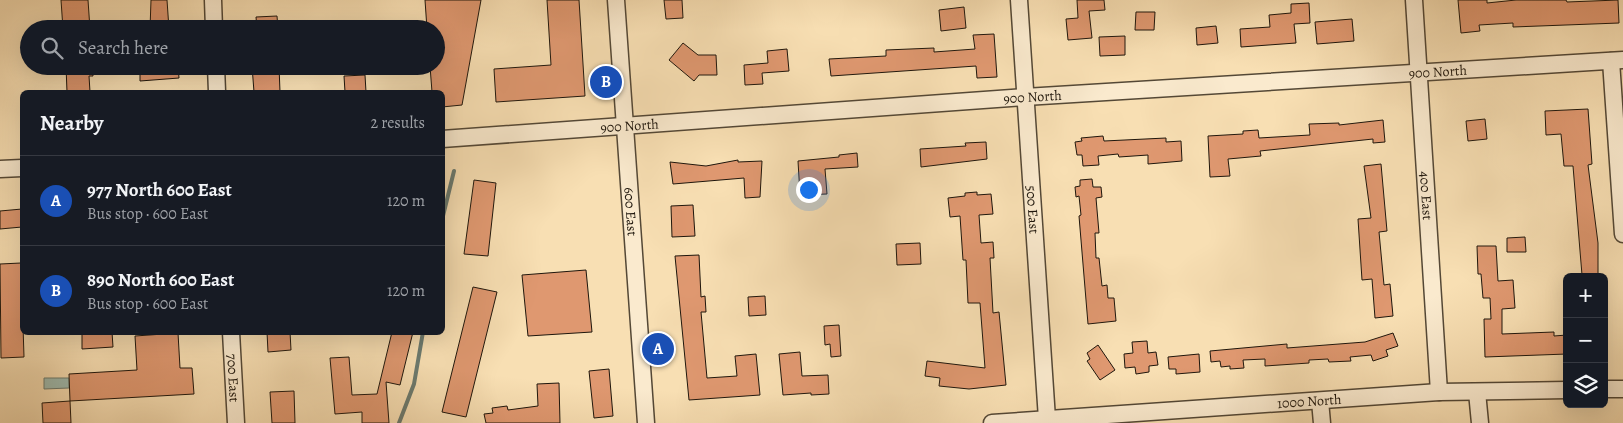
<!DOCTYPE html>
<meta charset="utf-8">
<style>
body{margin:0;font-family:Alegreya,serif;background:#242831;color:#f1f3f6}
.controls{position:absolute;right:15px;bottom:15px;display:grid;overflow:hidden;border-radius:8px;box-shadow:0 5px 20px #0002}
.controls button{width:45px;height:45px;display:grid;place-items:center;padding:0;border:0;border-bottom:1px solid #363941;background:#171b24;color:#f1f3f6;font:25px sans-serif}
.you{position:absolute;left:808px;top:189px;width:18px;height:18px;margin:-12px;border:4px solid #fff;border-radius:50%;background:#1a73e8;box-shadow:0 0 0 8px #1a73e833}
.badge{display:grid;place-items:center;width:32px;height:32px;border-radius:50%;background:#c59692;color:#fff;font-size:16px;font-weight:700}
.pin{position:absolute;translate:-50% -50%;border:2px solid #fff;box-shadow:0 1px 5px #0006}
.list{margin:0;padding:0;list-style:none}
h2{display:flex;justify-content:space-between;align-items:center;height:65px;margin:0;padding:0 20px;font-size:21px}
h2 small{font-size:16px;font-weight:400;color:#9ea1a6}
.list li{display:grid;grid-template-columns:32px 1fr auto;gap:15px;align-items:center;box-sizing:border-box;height:90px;padding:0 20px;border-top:1px solid #363941}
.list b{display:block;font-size:19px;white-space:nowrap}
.list p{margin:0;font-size:16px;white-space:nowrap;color:#9ea1a6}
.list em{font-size:16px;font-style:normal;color:#9ea1a6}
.icon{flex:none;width:28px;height:28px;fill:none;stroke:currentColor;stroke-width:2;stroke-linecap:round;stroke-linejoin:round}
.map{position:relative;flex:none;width:1623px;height:423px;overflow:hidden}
.search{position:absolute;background:#171b24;box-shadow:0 5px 20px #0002;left:20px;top:20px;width:425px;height:55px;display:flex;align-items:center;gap:12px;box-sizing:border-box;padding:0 18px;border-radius:28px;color:#9ea1a6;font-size:19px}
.panel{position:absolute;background:#171b24;box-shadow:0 5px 20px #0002;left:20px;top:90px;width:425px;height:245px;border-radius:8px}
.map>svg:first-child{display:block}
.water{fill:#9ebcb1;stroke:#6b7a6f}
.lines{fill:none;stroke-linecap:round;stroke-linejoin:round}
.stream{stroke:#6b7a6f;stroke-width:4}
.building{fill:#df9870;stroke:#1e160c}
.minor-casing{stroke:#544836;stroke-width:19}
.minor{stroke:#faeace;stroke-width:16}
.labels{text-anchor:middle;stroke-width:4;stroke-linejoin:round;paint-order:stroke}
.street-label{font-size:14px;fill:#1e160c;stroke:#faeace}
</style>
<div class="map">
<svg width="1623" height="423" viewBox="0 0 1623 423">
<rect width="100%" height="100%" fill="#f8dfb3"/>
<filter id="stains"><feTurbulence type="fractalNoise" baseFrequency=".004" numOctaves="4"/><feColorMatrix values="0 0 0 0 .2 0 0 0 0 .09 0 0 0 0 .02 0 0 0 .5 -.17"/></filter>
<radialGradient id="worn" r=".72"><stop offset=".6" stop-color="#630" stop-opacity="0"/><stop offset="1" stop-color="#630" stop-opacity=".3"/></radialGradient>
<!-- water -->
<path class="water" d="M44,378H69V388L44,389Z"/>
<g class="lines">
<!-- stream -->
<path class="stream" d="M442,220L454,171
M399,423L414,384L423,332"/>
</g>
<!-- building -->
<path class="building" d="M61,0H88L90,29H63Z
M151,0H167L169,29H150Z
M425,0H481L462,105L442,107V92H432L430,66H436V29H427Z
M547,0H579L585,96L496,102L494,69L551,65Z
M664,0H682L683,18L666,19Z
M1077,0H1104L1105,10L1089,11L1092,38L1068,40L1066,19L1078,18Z
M1458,0H1487V3L1516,0H1566L1567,2L1618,0L1619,23L1513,27V23L1479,25L1480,31L1461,33Z
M1309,3L1310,23L1294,24L1296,43L1241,47L1240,29L1270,27L1269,15L1291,13V4Z
M964,7L966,28L941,31L939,10Z
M1136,12H1155L1154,30H1135Z
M277,16L278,29H257L256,17Z
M1352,19L1354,41L1317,44L1315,22Z
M1216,26L1218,43L1197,45L1196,28Z
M994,34L997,77L977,78L976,66L831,76L829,59L886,56V50L934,48V52L975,49L973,35Z
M1125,36V55L1100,56L1099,37Z
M683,43L698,55H716L717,75H699L694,81L669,60Z
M787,49L789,71L762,73L763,84L745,85L744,65L768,63L767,51Z
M66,66H92L93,76H89L90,92H67Z
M140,66H178L179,78L140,81Z
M252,66H279L280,92H254Z
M365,75L366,92H345L344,76Z
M1588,109L1592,164L1588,165L1598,243V274L1582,275L1573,166H1564L1561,134L1546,135L1545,111Z
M1485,119L1487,139L1468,141L1466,121Z
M1383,120L1385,142L1373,143V139L1260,151L1261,156L1228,159L1230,176L1210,177L1208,136L1243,134V131L1258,130L1259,138L1310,135L1309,124L1339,123V125Z
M1103,136L1104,141L1166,138V142L1181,141L1182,161L1148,164V155L1119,157L1118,154L1098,156L1099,165L1083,166L1082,155H1077L1075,142L1082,141L1081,138Z
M986,142L987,159L921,167L920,149L966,146L965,143Z
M857,153L858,167L825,169L827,194L800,195L798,161L839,157V155Z
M738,160V162L762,161L760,197L745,198L744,178L673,184L670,162L706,166Z
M1381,164L1387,231L1379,232L1384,285L1390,284L1393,316L1375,318L1372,279L1362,280L1358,219L1371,218L1364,166Z
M1092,179L1093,187H1101L1102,197L1096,198L1099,233H1095L1096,258H1099L1102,286L1107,285L1108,298H1114L1116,321L1088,324L1079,216L1081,215L1079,196L1076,197L1075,187L1080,186V180Z
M474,180L496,183L488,256L464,254Z
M977,192V195L991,194L993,214L979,215L981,243L993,242L994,258H990L993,313L999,312L1006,385L969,389L939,386L940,378L925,376L927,361L985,368L980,303H968L966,260H963L960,216L950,217L948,198L965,196V193Z
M693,205L695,236L672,237L671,206Z
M22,209V227L0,229V211Z
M1525,237L1526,252H1507V238Z
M920,243L921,264L897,265L896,244Z
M1477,246H1496L1498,281L1513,280L1515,308L1502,309V334L1554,332V336L1567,335V354L1485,357L1484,319H1491L1490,298H1483L1481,274H1478Z
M699,255L701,297L705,296L706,312H701L707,378L737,376L735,356L756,354L760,395L689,400L675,256Z
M21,263L24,357L1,358L0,264Z
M586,270L592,332L528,336L522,275Z
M473,287L497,292L466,417L442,412Z
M765,296L766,315L749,316L748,297Z
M839,325L841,356L831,357L830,344L825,345L824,326Z
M82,332H112L113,347L82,349Z
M267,332H290L291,350L268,352Z
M392,332H413L400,385L386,382L389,423H362V412L335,414L330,358L349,357L352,395L377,394Z
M178,333L180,368H192L194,394L70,401L69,374L137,370L135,336Z
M1393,333L1398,346L1386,350L1388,356L1373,361L1371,355L1350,357L1351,361L1329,362L1328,359L1309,360V363L1265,366V359L1243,360L1244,368L1230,369V366L1221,367L1220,361L1211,362L1210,351L1287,344V348L1365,342Z
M1147,341L1148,353L1156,352L1158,365L1149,366V372L1136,374L1135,367L1125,368L1124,354L1133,353L1132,342Z
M1098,345L1115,370L1100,380L1087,361L1090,359L1087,353Z
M800,352L802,376L828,375L829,394L811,395V393L783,395L779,354Z
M1199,354L1200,372L1176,374V369H1169L1168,357Z
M609,369L613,416L594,418L589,371Z
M559,383L560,423H486L484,414L493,413L492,408L507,406L508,410L538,406L537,384Z
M294,391L295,423H272L270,392Z
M70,401L71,423H43L42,403Z"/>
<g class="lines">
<defs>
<g id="minor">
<path d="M213,0L214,29"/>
<path id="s1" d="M616,0L646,423"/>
<path id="s2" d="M1019,0L1047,419"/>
<path id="s3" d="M1414,0L1439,392"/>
<path d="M1611,61L1623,234"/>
<path d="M216,66L217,92"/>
<path id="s4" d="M442,139L1025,97L1623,60"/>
<path d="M0,169L22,168"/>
<path id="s5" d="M231,332L236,423"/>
<path d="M1604,389H1623"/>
<path d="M1477,392L1480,423"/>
<path d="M1320,401L1322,423"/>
<path id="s6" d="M992,423L1439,392L1567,390"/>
</g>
</defs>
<!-- minor casing -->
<use href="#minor" class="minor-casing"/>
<!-- minor -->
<use href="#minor" class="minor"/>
</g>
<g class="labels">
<!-- street labels -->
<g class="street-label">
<text dy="5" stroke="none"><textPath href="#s4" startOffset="998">900 North</textPath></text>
<text dy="5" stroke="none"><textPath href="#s4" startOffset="592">900 North</textPath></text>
<text dy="5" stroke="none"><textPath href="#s4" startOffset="188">900 North</textPath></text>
<text dy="5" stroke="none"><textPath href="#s3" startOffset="196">400 East</textPath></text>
<text dy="5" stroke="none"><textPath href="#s2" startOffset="210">500 East</textPath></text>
<text dy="5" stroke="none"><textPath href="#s1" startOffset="212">600 East</textPath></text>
<text dy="5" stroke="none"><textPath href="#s5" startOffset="46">700 East</textPath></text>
<text dy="5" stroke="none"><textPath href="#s6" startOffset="318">1000 North</textPath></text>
</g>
</g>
<rect width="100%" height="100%" filter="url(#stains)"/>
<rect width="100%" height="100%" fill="url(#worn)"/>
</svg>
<div class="controls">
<button>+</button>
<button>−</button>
<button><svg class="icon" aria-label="layers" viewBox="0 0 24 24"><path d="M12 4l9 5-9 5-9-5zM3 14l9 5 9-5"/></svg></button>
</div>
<div class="you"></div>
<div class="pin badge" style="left:658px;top:349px;background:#1a4fb4">A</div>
<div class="pin badge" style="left:606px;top:82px;background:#1a4fb4">B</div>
<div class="search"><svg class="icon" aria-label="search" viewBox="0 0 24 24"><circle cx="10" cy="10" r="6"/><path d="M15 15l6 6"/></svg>Search here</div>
<section class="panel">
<h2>Nearby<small>2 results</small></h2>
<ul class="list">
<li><span class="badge" style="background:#1a4fb4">A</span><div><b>977 North 600 East</b><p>Bus stop · 600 East</p></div><em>120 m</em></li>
<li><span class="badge" style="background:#1a4fb4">B</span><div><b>890 North 600 East</b><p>Bus stop · 600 East</p></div><em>120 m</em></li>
</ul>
</section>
</div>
